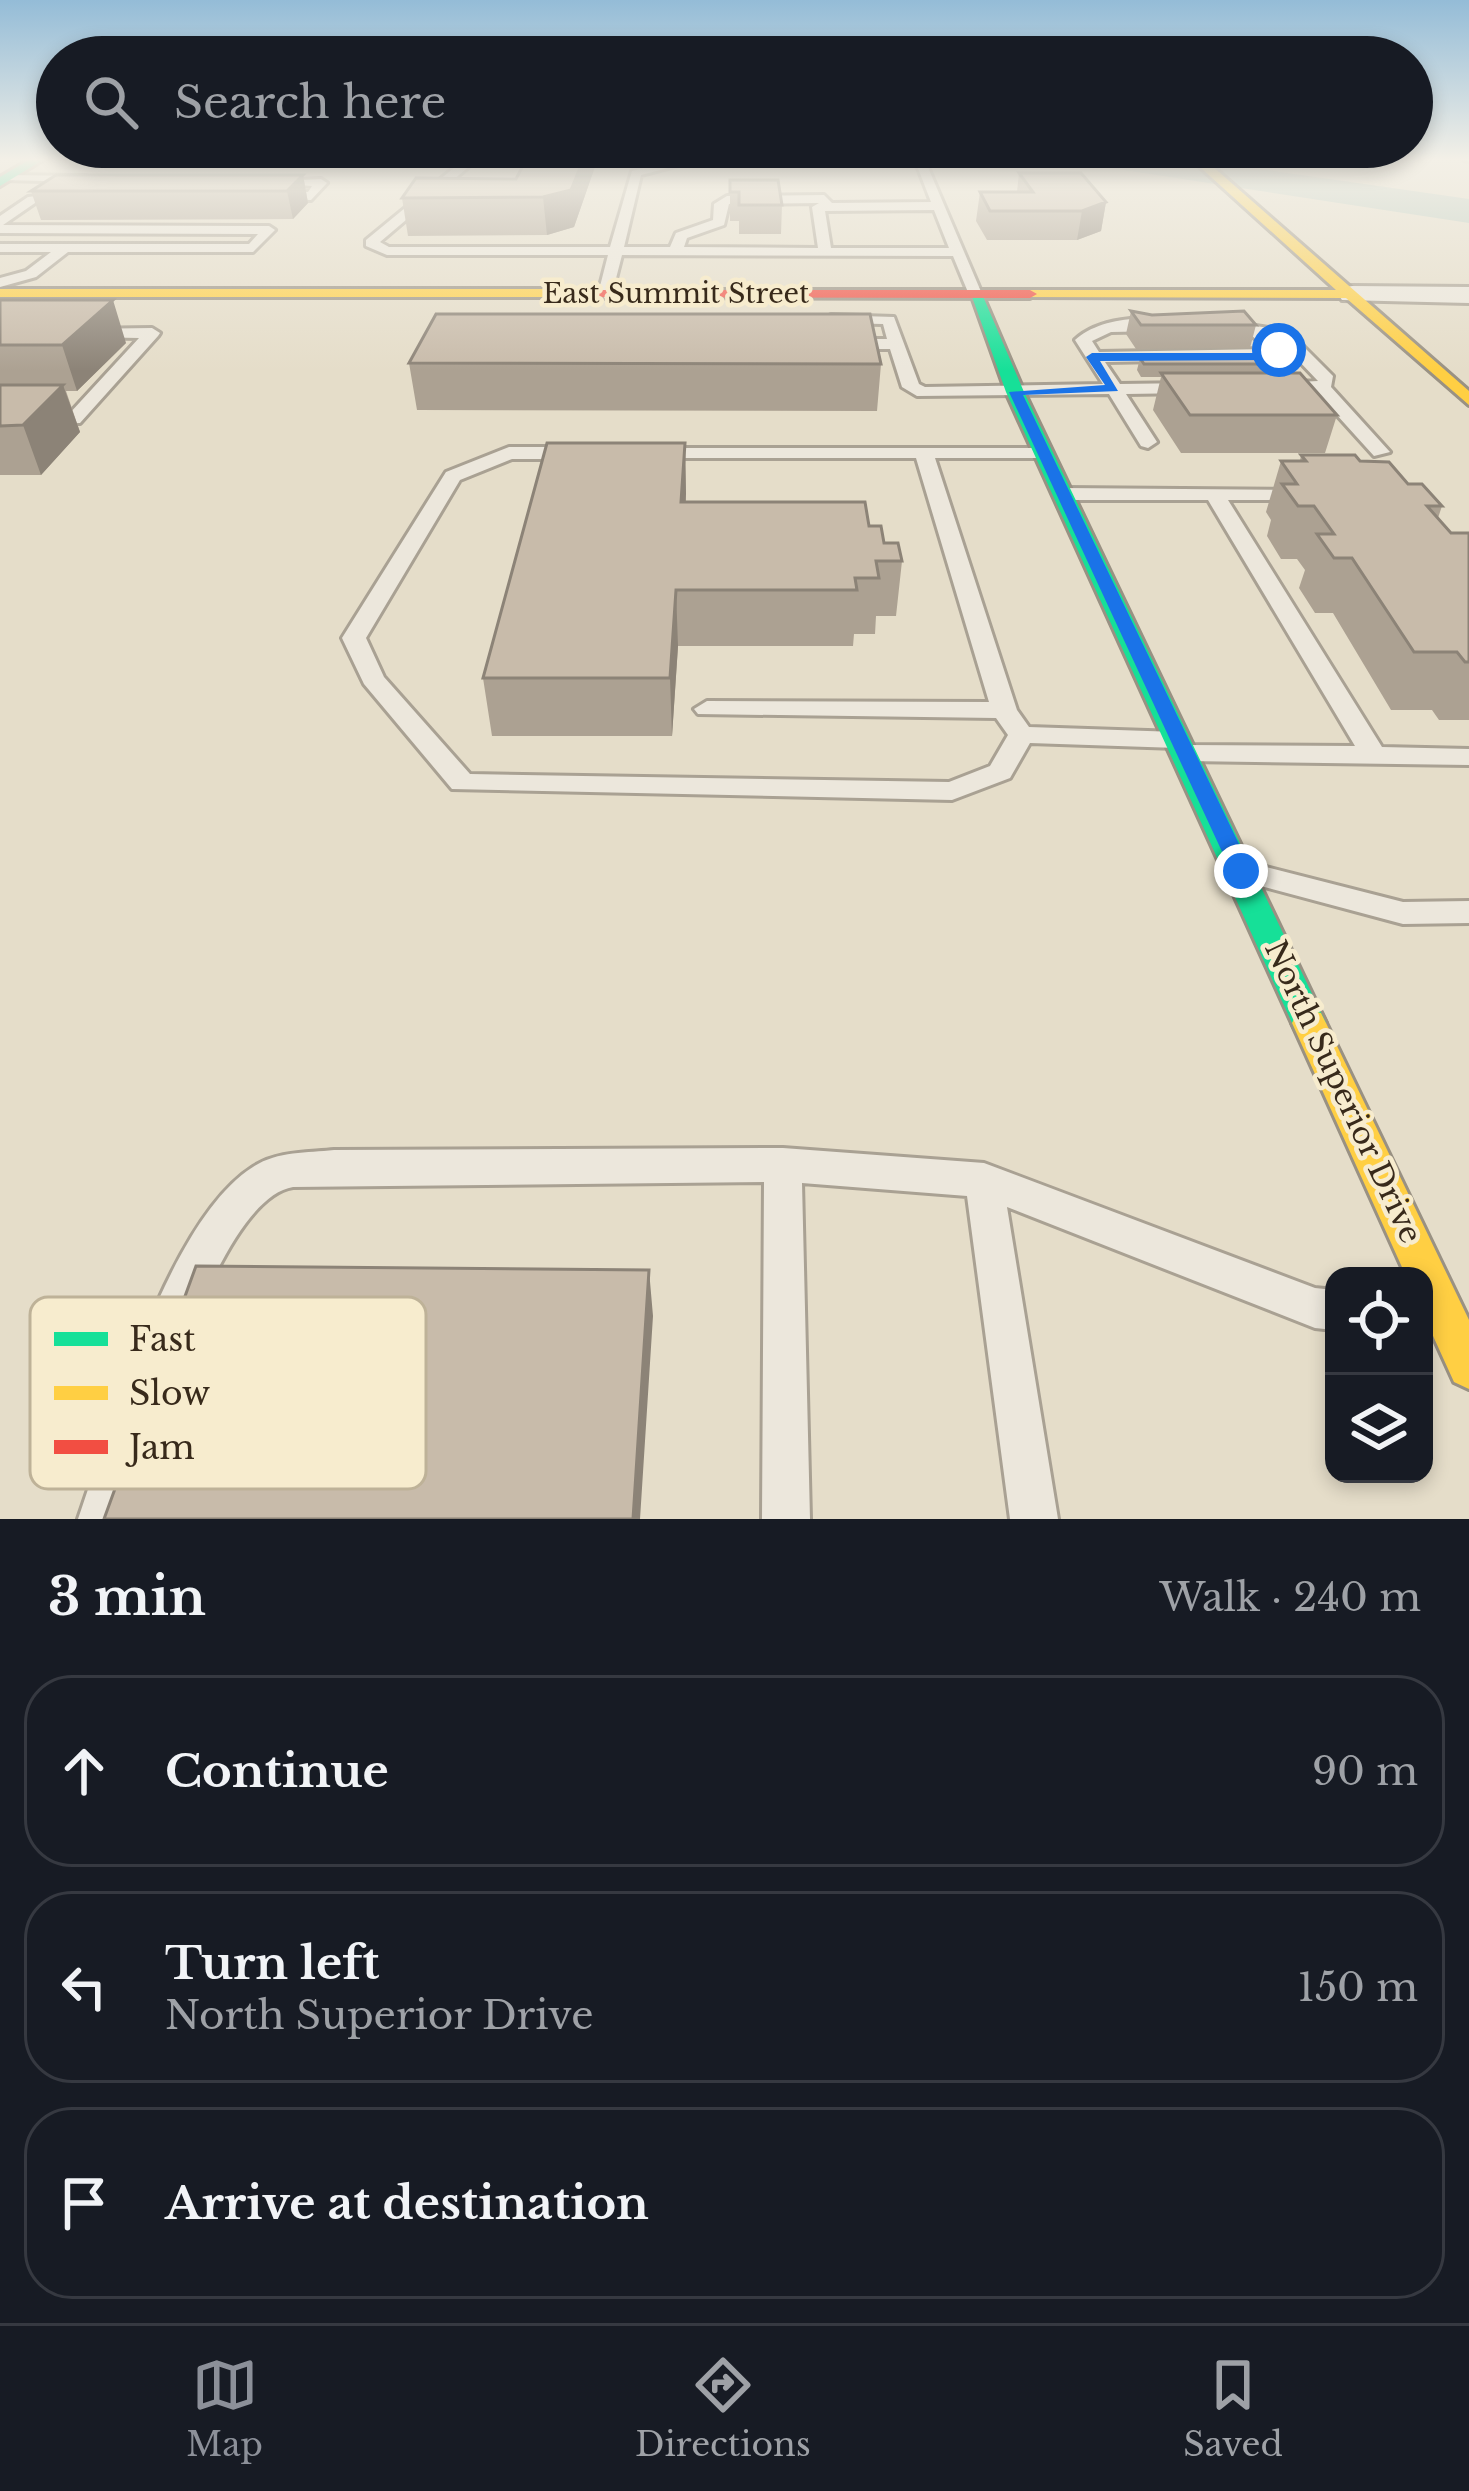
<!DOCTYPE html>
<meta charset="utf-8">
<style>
body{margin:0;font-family:"Libre Baskerville",serif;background:#242831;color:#f1f3f6}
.controls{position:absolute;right:36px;bottom:36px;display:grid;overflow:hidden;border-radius:24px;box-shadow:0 6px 18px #0003}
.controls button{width:108px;height:108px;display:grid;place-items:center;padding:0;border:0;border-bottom:3px solid #363941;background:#171b24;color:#f1f3f6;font:60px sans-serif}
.stop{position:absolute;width:36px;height:36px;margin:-27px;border:9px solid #1a73e8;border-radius:50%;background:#fff}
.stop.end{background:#1a73e8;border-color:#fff;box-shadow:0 3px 12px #0008}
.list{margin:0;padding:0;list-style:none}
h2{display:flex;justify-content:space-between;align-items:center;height:156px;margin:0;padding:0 48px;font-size:51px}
h2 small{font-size:39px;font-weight:400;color:#9ea1a6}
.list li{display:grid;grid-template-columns:78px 1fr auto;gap:36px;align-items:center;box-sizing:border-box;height:192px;margin:0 24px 24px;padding:0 24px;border:3px solid #363941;border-radius:48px}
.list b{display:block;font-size:45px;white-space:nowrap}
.list p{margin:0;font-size:39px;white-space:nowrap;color:#9ea1a6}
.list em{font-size:39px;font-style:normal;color:#9ea1a6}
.icon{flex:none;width:66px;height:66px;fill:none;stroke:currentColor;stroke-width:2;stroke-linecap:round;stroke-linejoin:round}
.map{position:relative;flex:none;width:1469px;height:1519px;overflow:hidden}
.search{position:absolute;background:#171b24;box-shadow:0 6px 18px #0003;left:36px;right:36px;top:36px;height:132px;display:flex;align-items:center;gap:30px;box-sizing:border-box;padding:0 42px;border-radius:66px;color:#9ea1a6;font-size:45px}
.sheet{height:804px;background:#171b24}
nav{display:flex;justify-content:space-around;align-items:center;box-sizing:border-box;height:168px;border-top:3px solid #363941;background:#171b24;font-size:33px;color:#9ea1a6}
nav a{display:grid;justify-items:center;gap:6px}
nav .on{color:#8c9099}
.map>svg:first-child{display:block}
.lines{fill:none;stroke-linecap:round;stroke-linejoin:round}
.river{fill:#b6c9be;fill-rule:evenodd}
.lane-casing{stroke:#a9a193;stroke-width:6}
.street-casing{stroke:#a9a193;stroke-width:6}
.fast-casing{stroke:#999183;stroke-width:6}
.slow-casing{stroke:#999183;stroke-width:6}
.jam-casing{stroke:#999183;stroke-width:6}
.lane{fill:#ece7dc;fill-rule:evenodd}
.street{fill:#ece7dc;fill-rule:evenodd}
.fast{fill:#16e098;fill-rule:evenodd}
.slow{fill:#ffcf43;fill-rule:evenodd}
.jam{fill:#f24e42;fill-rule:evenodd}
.wall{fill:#aca192}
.shaded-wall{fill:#8c8377}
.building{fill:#c8bbaa;stroke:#8c8377;stroke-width:3}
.route{fill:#1a73e8}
.labels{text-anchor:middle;stroke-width:9;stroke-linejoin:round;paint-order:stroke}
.far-street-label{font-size:27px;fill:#382a1b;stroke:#f7ecce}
.street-label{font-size:30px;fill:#382a1b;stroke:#f7ecce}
.key{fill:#f7ecce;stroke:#beb298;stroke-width:3}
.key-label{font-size:33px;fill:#382a1b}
</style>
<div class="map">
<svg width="1469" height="1519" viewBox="0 0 1469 1519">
<rect width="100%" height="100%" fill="#e5ddc9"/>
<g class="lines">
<!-- river -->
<path class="river" d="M1094,158H1182L1469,199V223L1111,168L1099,165Z"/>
<defs>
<path id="lane" d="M466,158H479L380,242L389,247H610L632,171L679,159L924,158L982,294L970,297L953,256L622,255L612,294L605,298L598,294L608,255H387L366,246V240ZM916,163L931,202L832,203L824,195L727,196L714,204L713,220L676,233L670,247H624L641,175L679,165ZM819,203L812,207L818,248L684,247L687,238L724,225L729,204ZM934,210L949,248H831L825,211Z
M1462,158H1469V161L1464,160Z
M7,175L86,176L92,179L86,182L3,180Z
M321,179L327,183L311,200L271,199V193L308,192L312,186L263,182Z
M69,192L73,199L35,203L3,225L269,226L275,230L253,252H68L36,277L0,287V278L26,271L51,252H0V244H249L258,234L0,233V216L28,197Z
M831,315L894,317L919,384L925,387L1103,384L1075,340C1096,320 1145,312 1170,326L1162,331L1111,332L1092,341L1099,352L1267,349L1250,334L1216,326L1224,321L1288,331L1333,376L1331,387L1390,452L1374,456L1317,393L1272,392V384L1278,383L1318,381L1277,338L1286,354L1278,359L1105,362L1120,384L1191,383L1200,388L1191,393L1126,394L1157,442L1148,448L1141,446L1109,394L917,396L902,387L890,349H839L831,344L839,339H887L883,324L836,323L831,321Z
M152,328L160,333L158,336L80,423L0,425V415L69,414L139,338L88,337L82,335V329Z
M509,447H577L586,453L577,459H512L460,480L366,638L384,677L470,774L949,782L990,766L1008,735L996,718L698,714L694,709L707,701L989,702L916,458H644L642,454L651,448H1050V456L1043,458H935L1017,710L1029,727L1177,732L1186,734L1190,740L1187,745L1355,746L1208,500H1063L1053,494L1063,488L1312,490V498L1305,500H1228L1382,747L1469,749V765L1187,761L1178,759L1174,753L1177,748L1030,743L1010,778L952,800L452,789L364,684L342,638L446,472Z
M1246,862L1403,902L1469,901V923L1403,924L1235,879L1231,872L1235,865Z
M783,1148L984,1163L1315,1288L1334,1290V1330L1315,1328L1007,1207L1058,1519H1010L967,1196L802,1183L810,1519H762L764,1182L293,1187C217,1199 148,1451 126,1519H78C111,1425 169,1220 253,1167C277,1151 307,1153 334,1150Z"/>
<path id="street" d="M1352,286L1469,287V303L1342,300L1338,294L1342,288Z"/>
<path id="fast" d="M32,158H46L0,186V177Z
M970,291L982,294L1024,392L1326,1023L1321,1033L1309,1036L1297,1033L1292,1023L1006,392Z"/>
<path id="slow" d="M1190,158H1203L1469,391V405L1346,298L1025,297V291L1030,290H1336Z
M0,289H559L566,293L559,297H0Z
M1309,1010L1321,1013L1326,1023L1469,1320V1389L1454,1382L1424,1316V1276H1406L1292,1023L1297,1013Z"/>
<path id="jam" d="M554,290H1030L1037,294L1030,298L559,297L554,296Z"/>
</defs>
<!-- lane casing -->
<use href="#lane" class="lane-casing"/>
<!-- street casing -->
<use href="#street" class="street-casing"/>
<!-- fast casing -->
<use href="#fast" class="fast-casing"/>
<!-- slow casing -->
<use href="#slow" class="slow-casing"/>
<!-- jam casing -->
<use href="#jam" class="jam-casing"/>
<!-- lane -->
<use href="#lane" class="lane"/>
<!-- street -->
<use href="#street" class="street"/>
<!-- fast -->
<use href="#fast" class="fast"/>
<!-- slow -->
<use href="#slow" class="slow"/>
<!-- jam -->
<use href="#jam" class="jam"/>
</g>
<!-- wall -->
<path class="wall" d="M527,158H598L574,227L547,235L408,236L402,198L516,179Z
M1019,173L1106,202L1101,231L1077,240H987L976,221L980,192H1017Z
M303,175L308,203L293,219L41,220L31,191Z
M730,180L782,205L781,234H739V221H730Z
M0,300L126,343L77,391H66L80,432L41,475H0Z
M1131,311L1152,315L1256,325L1250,348L1136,349L1126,334Z
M1140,358L1293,364L1290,373L1337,415L1325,453H1181L1153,410L1161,377H1141L1137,370Z
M409,363L881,364L877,411L417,410Z
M685,443L686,502L869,526L902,561L896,616H876L875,634H854L853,646H678L672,736H492L483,678Z
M1301,455L1360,461L1408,484L1442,506L1438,518L1451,533H1469V720H1439L1432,710H1391L1333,613H1315L1299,588L1305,570L1297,559H1281L1267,536L1271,520L1266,512L1281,461H1300Z"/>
<!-- shaded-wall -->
<path class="shaded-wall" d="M584,158H598L574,227L547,235L543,197Z
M303,175L308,203L293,219L287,191Z
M1106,202L1101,231L1077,240L1082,211Z
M113,300L126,343L77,391L62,345Z
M63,385L80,432L41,475L23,425Z
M685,443L686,494L682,554L681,502Z
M676,590L678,646L672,736L670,678Z
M649,1270L653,1316L640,1519H633Z"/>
<!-- building -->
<path class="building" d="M527,158H584L571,190L543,197L402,198L416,178L516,179Z
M1019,173H1081L1106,202L1082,211H990L980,192H1033Z
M56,175H303L287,191H31Z
M730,180H778L782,205H739V192H730Z
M0,300H113L62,345H0Z
M1131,311L1152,315L1244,311L1256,325H1141Z
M436,314H870L881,364L409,363Z
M1140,358H1287L1293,364H1144Z
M1161,373H1300L1337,415H1190Z
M0,385H63L23,425L0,426Z
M547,443H685L681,502H865L869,526H881L884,543H898L902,561H876L879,578H855L857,590H676L670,678H483Z
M1301,455H1355L1360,461L1389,462L1408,484H1422L1442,506H1427L1451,533H1469V662H1465L1457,652H1414L1352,558H1334L1317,534H1334L1314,506H1298L1282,484H1297L1281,461H1306Z
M196,1266L649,1270L633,1519H104Z"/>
<!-- sky -->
<linearGradient id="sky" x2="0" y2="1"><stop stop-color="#94bcd7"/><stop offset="0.43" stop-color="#f3f0e7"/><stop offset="1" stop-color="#f3f0e7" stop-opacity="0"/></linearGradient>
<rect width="1469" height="371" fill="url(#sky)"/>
<!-- route -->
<path class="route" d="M1279,347L1283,353L1268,360L1100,361L1118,391L1023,395L1252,871L1241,878L1231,871L1009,392L1105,385L1086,357L1092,353H1265Z"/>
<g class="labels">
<!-- far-street labels -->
<g class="far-street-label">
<text x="676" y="303">East Summit Street</text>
</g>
<!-- street labels -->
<g class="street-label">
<text transform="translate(1343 1092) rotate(65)" y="10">North Superior Drive</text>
</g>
</g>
<!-- legend -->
<rect x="30" y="1297" width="396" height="192" rx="18" class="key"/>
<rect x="54" y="1332" width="54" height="14" fill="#16e098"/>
<rect x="54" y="1386" width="54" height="14" fill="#ffcf43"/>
<rect x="54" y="1440" width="54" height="14" fill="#f24e42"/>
<g class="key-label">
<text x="129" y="1351">Fast</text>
<text x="129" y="1405">Slow</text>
<text x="129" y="1459">Jam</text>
</g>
</svg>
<div class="controls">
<button><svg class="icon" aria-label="locate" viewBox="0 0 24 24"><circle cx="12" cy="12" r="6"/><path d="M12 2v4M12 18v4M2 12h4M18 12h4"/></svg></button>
<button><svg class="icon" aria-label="layers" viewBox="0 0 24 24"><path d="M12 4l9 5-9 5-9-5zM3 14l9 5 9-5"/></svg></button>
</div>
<div class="stop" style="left:1279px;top:350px"></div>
<div class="stop end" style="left:1241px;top:871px"></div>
<div class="search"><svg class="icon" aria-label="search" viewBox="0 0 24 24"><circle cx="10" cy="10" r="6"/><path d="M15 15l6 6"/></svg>Search here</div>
</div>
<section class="sheet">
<h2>3 min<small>Walk · 240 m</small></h2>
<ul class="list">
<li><svg class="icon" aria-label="ahead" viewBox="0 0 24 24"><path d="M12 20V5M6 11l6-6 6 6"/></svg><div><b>Continue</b></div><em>90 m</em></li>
<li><svg class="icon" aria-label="left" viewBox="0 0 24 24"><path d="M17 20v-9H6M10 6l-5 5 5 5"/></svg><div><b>Turn left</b><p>North Superior Drive</p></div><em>150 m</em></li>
<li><svg class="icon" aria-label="arrive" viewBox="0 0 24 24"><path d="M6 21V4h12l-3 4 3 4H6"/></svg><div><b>Arrive at destination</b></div></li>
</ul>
</section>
<nav>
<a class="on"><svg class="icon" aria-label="map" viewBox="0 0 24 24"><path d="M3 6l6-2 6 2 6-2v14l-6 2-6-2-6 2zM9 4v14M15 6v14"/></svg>Map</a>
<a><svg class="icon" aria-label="directions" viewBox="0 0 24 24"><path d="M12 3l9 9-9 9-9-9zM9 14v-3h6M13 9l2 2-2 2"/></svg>Directions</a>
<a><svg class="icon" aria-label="saved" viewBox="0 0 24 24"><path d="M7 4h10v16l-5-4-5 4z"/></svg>Saved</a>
</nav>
